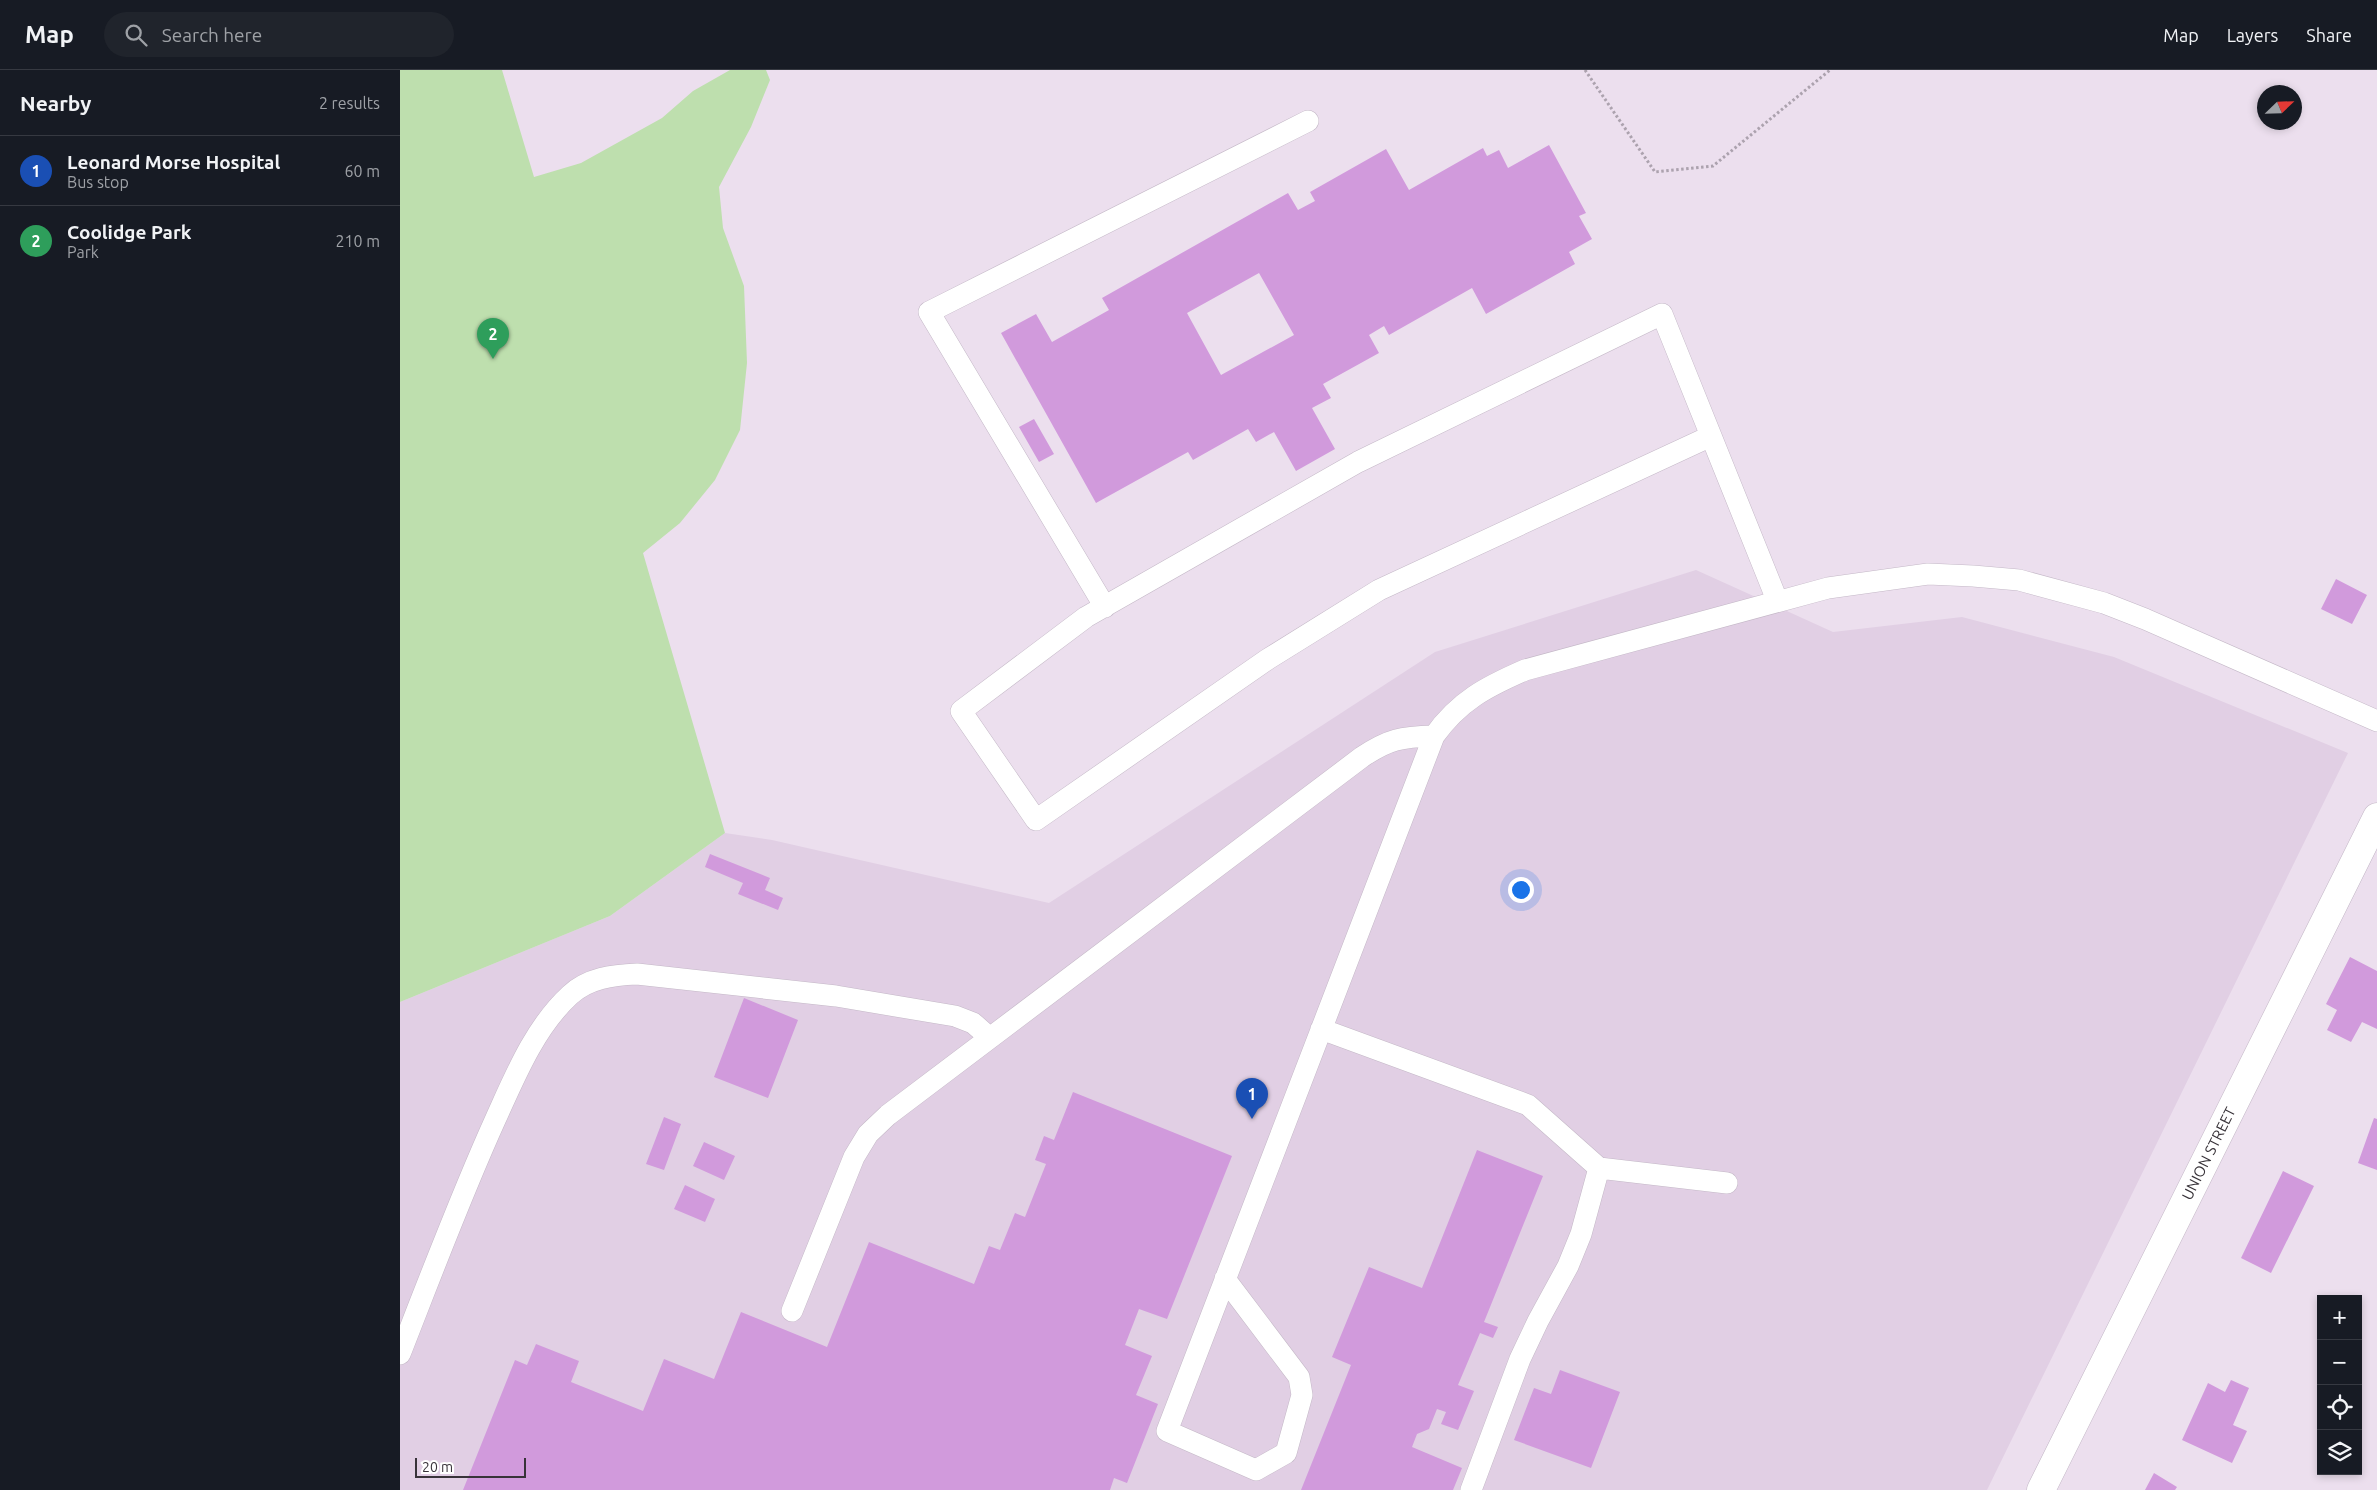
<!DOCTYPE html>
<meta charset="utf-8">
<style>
body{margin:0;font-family:Ubuntu,sans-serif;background:#20242c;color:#f1f3f6}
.controls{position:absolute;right:15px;bottom:15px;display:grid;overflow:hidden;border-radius:0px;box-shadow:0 2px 8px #0003}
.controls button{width:45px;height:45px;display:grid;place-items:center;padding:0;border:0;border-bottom:1px solid #363941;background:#171b24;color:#f1f3f6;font:25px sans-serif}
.compass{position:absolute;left:1857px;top:15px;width:45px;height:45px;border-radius:50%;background:#171b24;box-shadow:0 2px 8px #0003;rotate:67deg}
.scale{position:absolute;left:15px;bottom:12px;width:111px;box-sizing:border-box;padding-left:5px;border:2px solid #383339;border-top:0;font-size:14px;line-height:18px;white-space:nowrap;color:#383339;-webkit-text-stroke:4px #fff;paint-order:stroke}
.you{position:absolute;left:1120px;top:819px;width:18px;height:18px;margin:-12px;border:4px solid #fff;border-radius:50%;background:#1a73e8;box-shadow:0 0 0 8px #1a73e833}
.badge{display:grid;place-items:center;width:32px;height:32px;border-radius:50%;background:#ea580c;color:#fff;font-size:16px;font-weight:700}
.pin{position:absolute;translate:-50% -41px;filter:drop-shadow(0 1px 2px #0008)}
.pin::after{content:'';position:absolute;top:26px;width:18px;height:15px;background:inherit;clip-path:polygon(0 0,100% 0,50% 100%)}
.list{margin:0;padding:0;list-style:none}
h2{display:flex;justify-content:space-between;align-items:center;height:65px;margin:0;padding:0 20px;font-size:21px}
h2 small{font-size:16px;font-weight:400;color:#9ea1a6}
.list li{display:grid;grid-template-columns:32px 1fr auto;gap:15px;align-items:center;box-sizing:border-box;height:70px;padding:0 20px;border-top:1px solid #363941}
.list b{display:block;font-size:19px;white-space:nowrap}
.list p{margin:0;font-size:16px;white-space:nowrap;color:#9ea1a6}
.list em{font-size:16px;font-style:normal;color:#9ea1a6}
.icon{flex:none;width:28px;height:28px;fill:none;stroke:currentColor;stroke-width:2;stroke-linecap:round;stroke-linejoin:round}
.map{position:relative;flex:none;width:1977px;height:1420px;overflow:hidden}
header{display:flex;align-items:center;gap:30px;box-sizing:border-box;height:70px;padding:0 25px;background:#171b24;border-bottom:1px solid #363941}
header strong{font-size:24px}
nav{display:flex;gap:28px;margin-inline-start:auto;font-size:18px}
.search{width:350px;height:45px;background:#20242c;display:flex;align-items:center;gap:12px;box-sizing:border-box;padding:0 18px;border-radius:28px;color:#9ea1a6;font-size:19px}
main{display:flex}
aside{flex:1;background:#171b24}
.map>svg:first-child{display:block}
.built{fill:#e1cfe4}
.green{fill:#bedfae}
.building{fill:#d19adc;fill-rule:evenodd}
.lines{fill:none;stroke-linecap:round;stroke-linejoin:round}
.lane-casing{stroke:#c4b8c7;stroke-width:22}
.secondary-casing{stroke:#c4b8c7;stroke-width:29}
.path{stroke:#aca2ae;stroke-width:3;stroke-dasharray:2.5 2.5;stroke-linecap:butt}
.lane{stroke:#fff;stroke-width:21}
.secondary{stroke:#fff;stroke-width:28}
.labels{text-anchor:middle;stroke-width:4.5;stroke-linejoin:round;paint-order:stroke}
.street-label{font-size:15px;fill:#383339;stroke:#fff}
</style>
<header>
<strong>Map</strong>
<div class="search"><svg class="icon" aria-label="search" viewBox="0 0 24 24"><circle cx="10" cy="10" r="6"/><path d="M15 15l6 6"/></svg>Search here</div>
<nav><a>Map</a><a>Layers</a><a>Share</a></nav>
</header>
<main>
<aside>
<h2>Nearby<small>2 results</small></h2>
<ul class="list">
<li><span class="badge" style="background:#1a4fb4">1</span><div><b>Leonard Morse Hospital</b><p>Bus stop</p></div><em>60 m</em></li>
<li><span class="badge" style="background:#2e9e5b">2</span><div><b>Coolidge Park</b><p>Park</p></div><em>210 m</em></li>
</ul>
</aside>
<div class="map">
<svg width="1977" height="1420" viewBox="0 0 1977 1420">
<rect width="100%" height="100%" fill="#ecdfee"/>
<!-- built -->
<path class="built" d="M1296,500L1433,562L1562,547L1714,587L1948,683L1587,1420H0V932L210,846L325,763L372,770L649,833L1035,582Z"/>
<!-- green -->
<path class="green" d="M0,0H102L134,107L181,93L262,48L293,21L330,0H366L370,10L351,57L319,117L323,158L344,216L347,293L340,360L315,410L280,453L243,483L325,763L210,846L0,932Z"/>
<!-- building -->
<path class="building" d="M1149,75L1186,143L1179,146L1192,169L1169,182L1175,194L1086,244L1072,218L989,265L984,256L969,265L979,283L923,314L931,328L912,338L935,379L896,401L874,362L856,372L848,359L793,390L788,382L696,433L601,263L636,244L652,272L709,240L702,228L888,123L898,140L915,131L910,122L986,79L1009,120L1083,78L1087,86L1099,80L1108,98ZM859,203L894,265L821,305L787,243Z
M634,349L654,384L639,392L619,357Z
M1936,509L1967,525L1952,554L1921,539Z
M310,784L370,808L365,820L383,828L378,840L338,824L343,813L305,797Z
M1950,887L1977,901V959L1962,952L1951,972L1927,960L1937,940L1926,934Z
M344,928L398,950L368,1028L314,1007Z
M673,1022L832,1086L767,1249L739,1239L725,1275L752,1286L736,1325L758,1334L727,1413L714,1408L710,1420H63L115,1290L127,1295L136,1274L179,1291L171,1312L243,1341L264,1289L314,1309L341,1242L427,1277L469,1172L574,1214L589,1176L600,1180L615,1143L625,1147L646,1094L635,1090L644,1066L654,1070Z
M264,1047L281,1054L264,1100L246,1094Z
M1974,1048L1977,1049V1100L1958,1093Z
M304,1072L335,1086L324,1110L293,1096Z
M1077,1080L1143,1106L1084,1252L1098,1257L1093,1268L1080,1263L1058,1315L1074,1321L1058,1360L1041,1354L1046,1342L1037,1339L1029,1359L1017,1364L1012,1377L1062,1398L1053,1420H901L951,1295L932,1287L969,1197L1022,1218Z
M1883,1101L1914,1116L1871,1203L1841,1188Z
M285,1115L315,1129L305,1152L274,1139Z
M1160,1300L1220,1322L1191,1398L1114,1370L1134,1318L1151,1324Z
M1831,1310L1849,1318L1833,1355L1847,1361L1832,1393L1782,1370L1808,1313L1825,1322Z
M1754,1403L1777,1417L1775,1420H1745Z"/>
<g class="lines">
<defs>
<path id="lane" d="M1311,366L979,520L868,589L636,750L561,641L686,547L958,392L1262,244L1377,530
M705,537L529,242L908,51
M921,959L1128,1035L1199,1098L1181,1164L1168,1196L1138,1251L1120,1289L1071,1420
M1199,1098L1327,1113
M825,1209L899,1307L902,1325L886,1383L856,1400L767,1361L1034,666C1059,631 1086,617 1125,600L1428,518L1528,504L1573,506L1619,510L1704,533L1745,549L1977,651
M392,1241L454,1087L468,1064L488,1045L962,687C989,669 1001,667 1034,666
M0,1284C31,1205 61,1125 96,1048C115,1006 135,957 170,925C188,908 213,905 237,904L436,926L555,946L573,953L590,968"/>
<g id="secondary">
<path id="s1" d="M1641,1420L1977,747"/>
</g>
</defs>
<!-- lane casing -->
<use href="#lane" class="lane-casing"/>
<!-- secondary casing -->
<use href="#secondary" class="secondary-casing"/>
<!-- path -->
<path class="path" d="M1185,0L1255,102L1313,96L1430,0"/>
<!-- lane -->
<use href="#lane" class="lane"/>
<!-- secondary -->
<use href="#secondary" class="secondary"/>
</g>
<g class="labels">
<!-- street labels -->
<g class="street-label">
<text dy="5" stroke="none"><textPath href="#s1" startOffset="376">UNION STREET</textPath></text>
</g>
</g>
</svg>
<div class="controls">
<button>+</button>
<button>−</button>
<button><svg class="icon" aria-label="locate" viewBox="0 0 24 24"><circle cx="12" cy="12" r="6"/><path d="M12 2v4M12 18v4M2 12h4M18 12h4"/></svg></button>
<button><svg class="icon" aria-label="layers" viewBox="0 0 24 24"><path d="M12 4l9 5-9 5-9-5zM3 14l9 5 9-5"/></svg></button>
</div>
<svg class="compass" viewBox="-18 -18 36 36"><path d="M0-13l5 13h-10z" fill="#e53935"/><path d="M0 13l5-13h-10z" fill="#9ea1a6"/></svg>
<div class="scale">20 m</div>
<div class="you"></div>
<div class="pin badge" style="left:852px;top:1049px;background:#1a4fb4">1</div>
<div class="pin badge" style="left:93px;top:289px;background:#2e9e5b">2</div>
</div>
</main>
